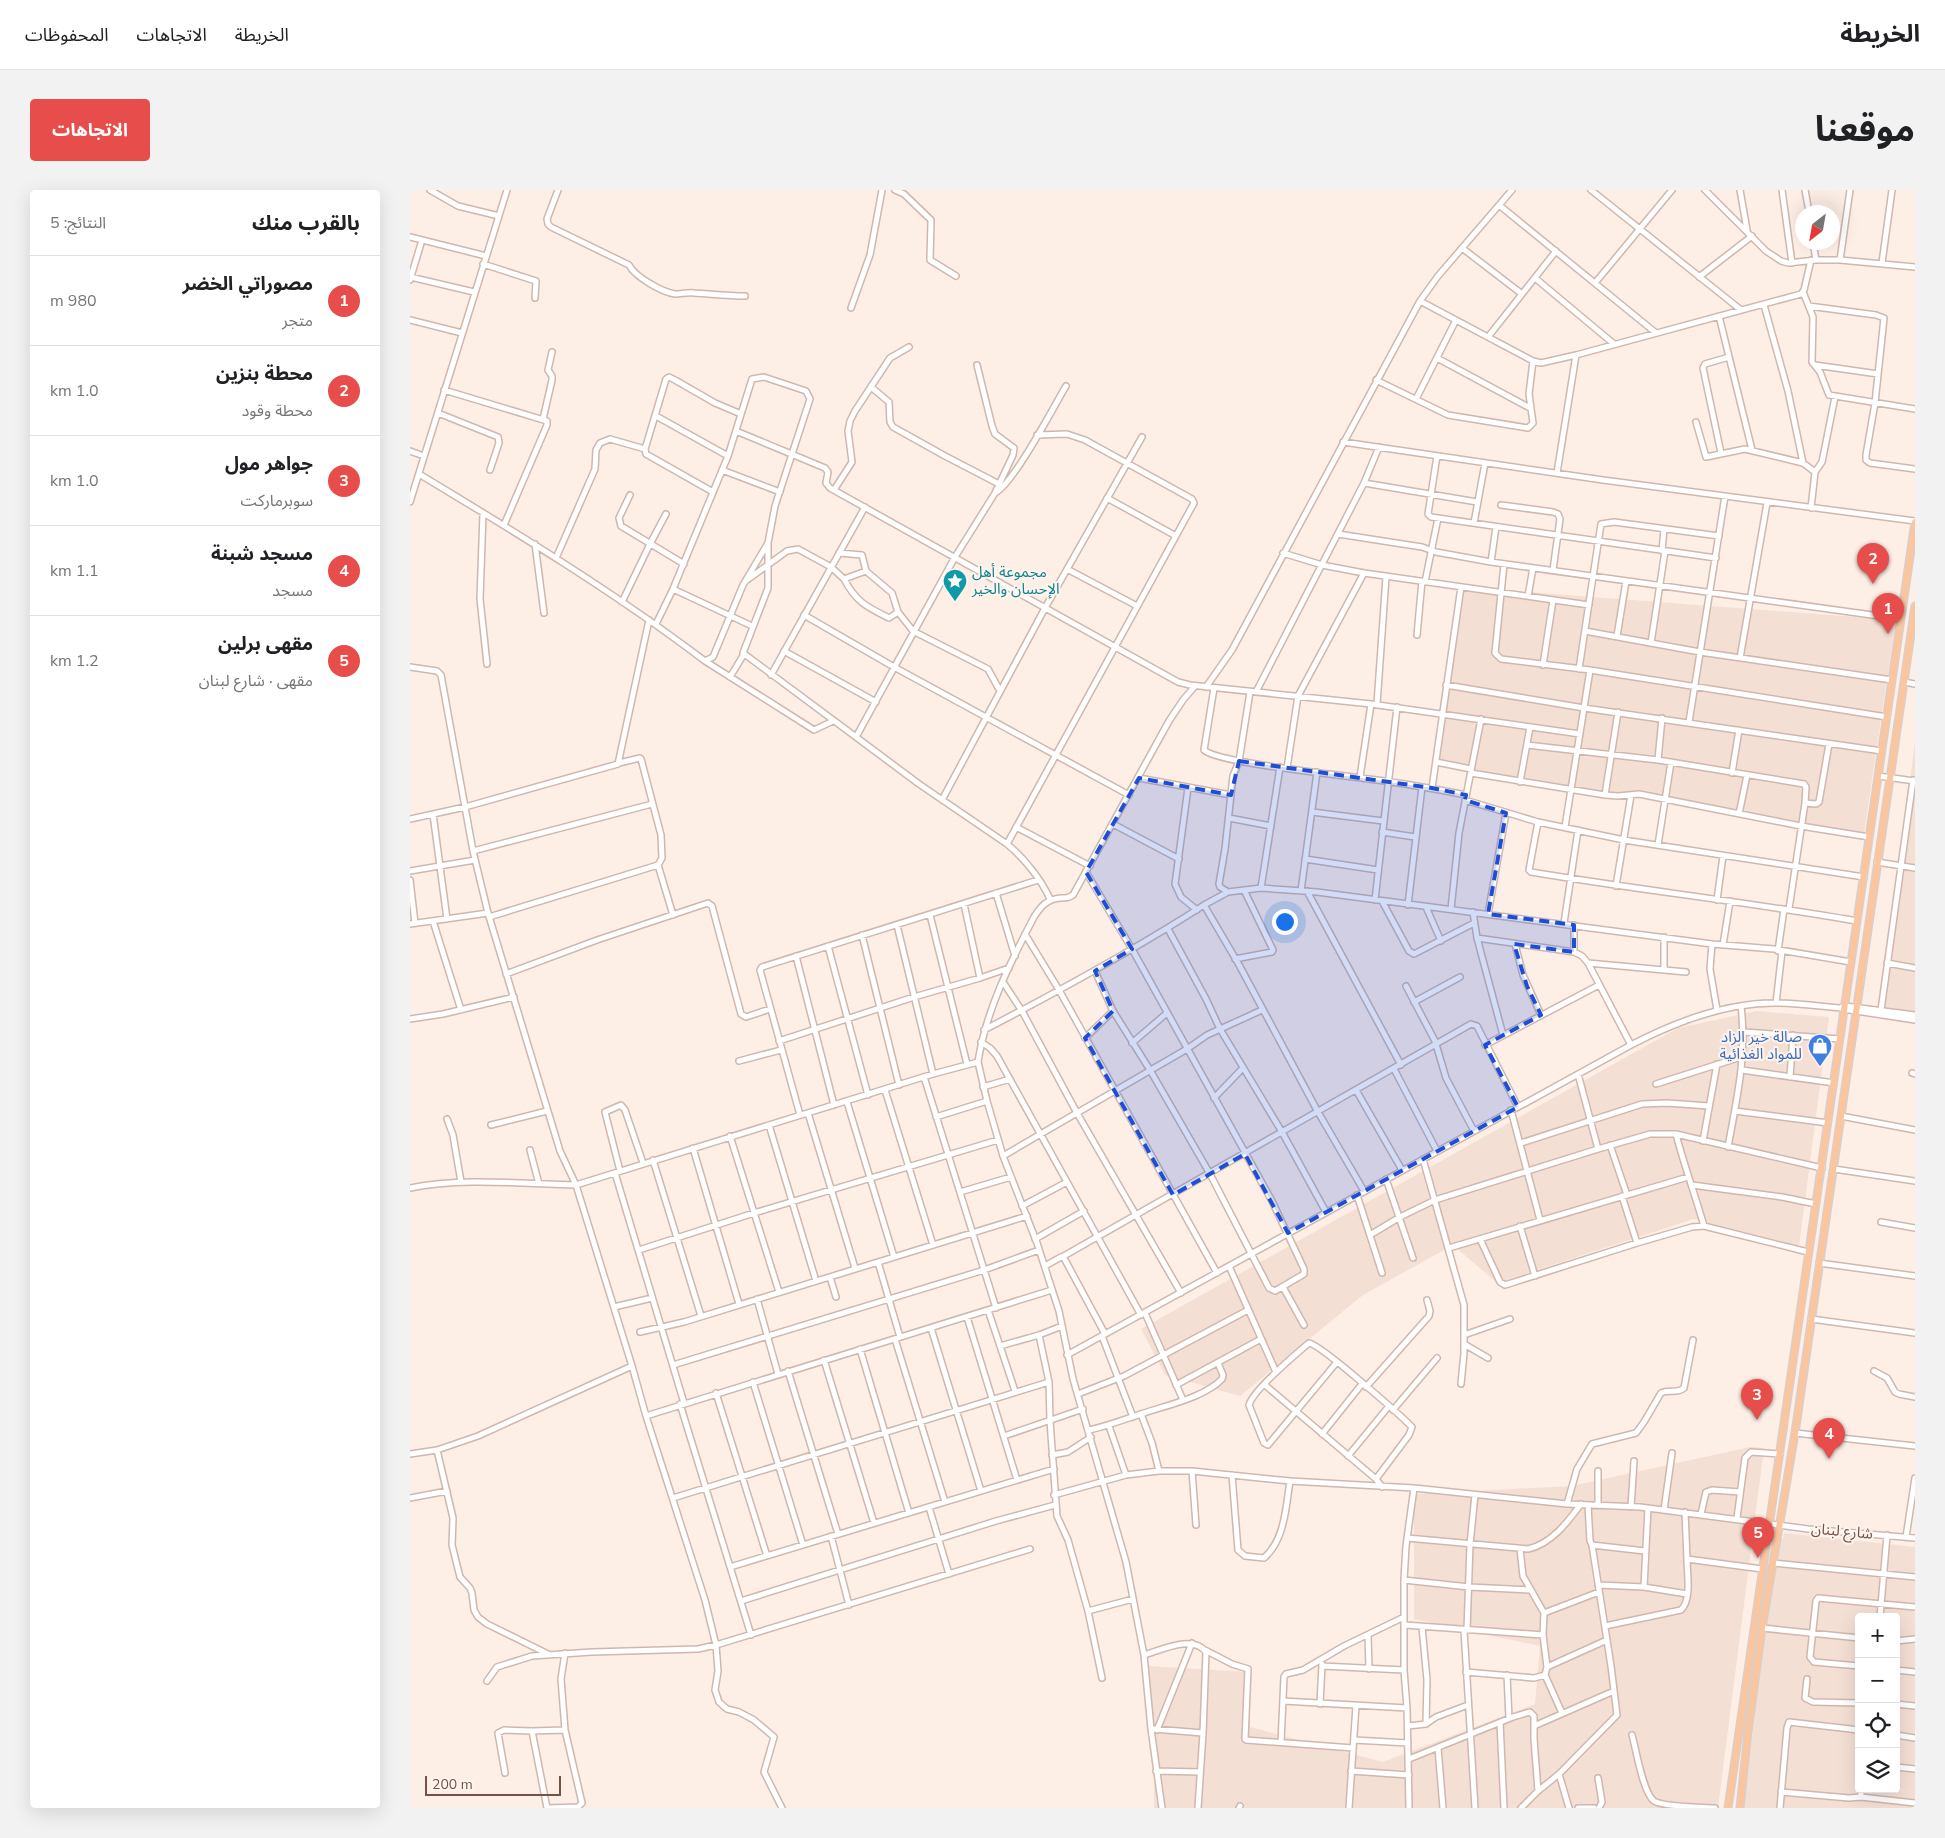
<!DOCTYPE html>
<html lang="ar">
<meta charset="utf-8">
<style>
body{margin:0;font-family:"Nunito Sans","Noto Sans Arabic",sans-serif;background:#f2f2f2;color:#202124;direction:rtl}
.controls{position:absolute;right:15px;bottom:15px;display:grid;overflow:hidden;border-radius:5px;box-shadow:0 5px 20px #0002}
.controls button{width:45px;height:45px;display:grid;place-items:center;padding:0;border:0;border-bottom:1px solid #e0e0e0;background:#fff;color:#202124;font:25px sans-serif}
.compass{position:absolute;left:1385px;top:15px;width:45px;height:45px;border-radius:50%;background:#fff;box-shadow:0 5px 20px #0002;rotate:211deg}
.scale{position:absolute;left:15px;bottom:12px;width:136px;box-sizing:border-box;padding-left:5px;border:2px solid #76514a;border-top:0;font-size:14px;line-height:18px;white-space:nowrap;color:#76514a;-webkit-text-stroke:4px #fff4ed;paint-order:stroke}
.you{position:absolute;left:874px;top:731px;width:18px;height:18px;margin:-12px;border:4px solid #fff;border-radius:50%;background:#1a73e8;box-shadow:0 0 0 8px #1a73e833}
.badge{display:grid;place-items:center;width:32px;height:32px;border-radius:50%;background:#e74e4b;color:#fff;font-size:16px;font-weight:700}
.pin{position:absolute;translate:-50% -41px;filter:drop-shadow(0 1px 2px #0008)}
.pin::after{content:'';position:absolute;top:26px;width:18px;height:15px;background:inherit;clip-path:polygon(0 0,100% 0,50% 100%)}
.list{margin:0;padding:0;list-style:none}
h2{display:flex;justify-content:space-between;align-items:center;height:65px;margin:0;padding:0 20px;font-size:21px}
h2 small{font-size:16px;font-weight:400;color:#757577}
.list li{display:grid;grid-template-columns:32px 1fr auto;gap:15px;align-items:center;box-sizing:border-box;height:90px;padding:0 20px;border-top:1px solid #e0e0e0}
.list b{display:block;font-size:19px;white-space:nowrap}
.list p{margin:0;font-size:16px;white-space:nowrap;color:#757577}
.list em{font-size:16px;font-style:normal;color:#757577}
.icon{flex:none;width:28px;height:28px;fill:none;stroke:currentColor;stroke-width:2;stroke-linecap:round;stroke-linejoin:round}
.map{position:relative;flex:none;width:1505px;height:1618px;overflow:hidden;direction:ltr;border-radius:5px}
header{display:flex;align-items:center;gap:30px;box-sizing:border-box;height:70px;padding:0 25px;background:#fff;border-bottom:1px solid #e0e0e0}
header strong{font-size:24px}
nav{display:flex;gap:28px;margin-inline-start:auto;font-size:18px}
.intro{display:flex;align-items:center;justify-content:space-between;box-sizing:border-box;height:120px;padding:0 30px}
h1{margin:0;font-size:35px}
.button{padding:12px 22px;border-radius:5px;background:#e74e4b;color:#fff;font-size:18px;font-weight:700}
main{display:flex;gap:30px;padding:0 30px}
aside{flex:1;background:#fff;border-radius:5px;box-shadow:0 5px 20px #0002}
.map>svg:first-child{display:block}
.residential{fill:#f4dfd4;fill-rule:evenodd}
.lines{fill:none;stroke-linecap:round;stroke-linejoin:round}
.minor-casing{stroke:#d0b7ae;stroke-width:8}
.major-casing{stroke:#d9cecc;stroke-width:9}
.minor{stroke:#fff;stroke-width:5}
.major{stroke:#fbc69e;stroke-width:6}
.marked{fill:#1d4ed8;fill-opacity:0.2;stroke:#1d4ed8;stroke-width:4;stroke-dasharray:10 6;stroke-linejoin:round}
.labels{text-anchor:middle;stroke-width:4;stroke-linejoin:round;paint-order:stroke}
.culture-label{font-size:15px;fill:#0d838f;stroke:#fff4ed;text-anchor:start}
.shop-label{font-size:15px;fill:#366cbe;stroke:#fff4ed;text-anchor:end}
.street-label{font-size:15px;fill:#76514a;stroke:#fff4ed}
</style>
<header>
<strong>الخريطة</strong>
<nav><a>الخريطة</a><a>الاتجاهات</a><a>المحفوظات</a></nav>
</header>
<div class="intro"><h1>موقعنا</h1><a class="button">الاتجاهات</a></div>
<main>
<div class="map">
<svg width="1505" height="1618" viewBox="0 0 1505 1618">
<rect width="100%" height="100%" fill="#fdefe6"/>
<!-- residential -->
<path class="residential" d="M1051,397L1486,430L1454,643L1229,604L1208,606L1061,583V579L1026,572Z
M1505,551V824L1472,819Z
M1347,821L1419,827L1389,1056L1284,1029L1087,1093L1043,1055L953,1105L830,1206L755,1185L731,1139L1268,838Z
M1340,1257L1354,1258L1308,1618H744V1583L739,1476L838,1482L840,1537L973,1572L1125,1514L1130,1456L1004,1429V1304L1162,1296Z
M1374,1343L1505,1357V1618H1334L1365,1348L1373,1349ZM1449,1427H1486V1599H1449Z"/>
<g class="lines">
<defs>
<path id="minor" d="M20,0L48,16L89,26
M148,0L137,29L138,34L141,37L219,75C225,87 252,102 265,104C271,104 278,102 284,103C301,104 318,106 335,106
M485,0L494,4L521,30L520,70L546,86
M1181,0L1331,120
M1295,0L1356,61L1371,71L1378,73L1406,70H1430L1505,77
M1330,0L1337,40
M1372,0L1382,73
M1395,0L1399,22
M1089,15L1246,143
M0,47L76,66
M1403,52L1406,70
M1052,58L1112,104
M1430,70L1440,0
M1472,73L1482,0
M73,74L126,91L125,108
M0,87L64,102
M1289,87L1342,46
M1125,88L1204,154
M0,90L12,50
M1185,93L1262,0
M1393,102L1403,127L1402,172L1410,182L1419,205L1505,219
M1010,111L1123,171L1131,173L1166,165L1391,104L1394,100L1401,70
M1354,115L1378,201L1393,273
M1399,116L1466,125L1474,128L1465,213L1456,265V270L1460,273L1505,279
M441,118L460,65L472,0
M1309,126L1342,260
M0,130L52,143
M1078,147L1146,61
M1027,168L1120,218
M567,175L582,236L585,244L604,258L603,265L585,303L545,367L446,547L509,594L597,654
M1405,175L1468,184
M966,190L1038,225L1118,238L1123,233L1119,204L1123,171
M461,197L479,212L480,232L483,237L535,266L589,294
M34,200L137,231V235L94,335
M1006,209L1046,130
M28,223L88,247L89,253L80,280
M246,226L318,266
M133,229L142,190V186L138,180L142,162
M1286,232L1296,267L1335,259L1393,273L1405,282
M326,241L415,278L418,282L416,293L420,298L768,492L780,495L961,514L1170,544
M627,245L657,244L675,250L782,309L784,313L597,654C614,668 631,689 640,709
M933,252L1193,290L1505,331
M0,261L14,266
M1311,263L1293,178L1295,174L1319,167
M1027,266L1018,324L1021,327L1306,368
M312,280L370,302
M1147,283L1166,165
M9,284C107,343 204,402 295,471L303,467L333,395L358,353L365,316L400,209L396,201L354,187L342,189L318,266L263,399L246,434
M954,293L1067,312
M424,300L442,272L438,241L440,231L445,221L480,168L499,157
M303,302L236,264L235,259L256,189L259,187L265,190L305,213L331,224
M585,303C604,293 643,218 656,196
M220,305L209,328L211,336L274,374
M697,308L766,346
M0,312L97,0
M1091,315L1143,322L1148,324L1150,329L1143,380
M1401,318L1405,282L1412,272L1425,207
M73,323L70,409L77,474
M1064,333L1075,273
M1086,337L1081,372L1491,429
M928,344L1012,357L1026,362L1081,372
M125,354L134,423
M358,354V398L333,463L446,547
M1252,361L1254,339
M429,363L452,365L456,381L482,403L488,422L503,441L578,479L590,501
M873,363L912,375L954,383L1179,415
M146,368L185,279L186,260L190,253L200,249L235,259
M1094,374L1085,463L1091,469L1180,480L1477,527
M657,379L727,416
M434,389C446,412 457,417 479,428L488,422
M337,390L377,361L388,359L421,377L434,389L456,381
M1015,392L1028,328
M263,399L342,436
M1118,406L1123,378
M212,412L240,354L256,324
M394,425L484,477L719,605
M1175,441L1290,462L1482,490
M1007,445L1012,391
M1207,446L1216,391
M1241,453L1255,361
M374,461L466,512
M1330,468L1357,313
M295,471L404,540L423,531
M1133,475L1143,410
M0,477L27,481L31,485L63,661L78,723L150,961L166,995L523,884L568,872L577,911L593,966L627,1053L649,1121L663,1189L716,1372L734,1465L741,1539L752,1618
M1169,479L1191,334L1204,332L1309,346
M361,485L455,317
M320,487L334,464
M1494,492L1505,494
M1036,495L1174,518L1472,561
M796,497L822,460L1010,111L1028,86L1102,0
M804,498L794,560C808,573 925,584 951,588C986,592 1021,598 1056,605
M840,502L829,571L823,586L815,659L809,694L810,697L818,702L851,698L907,702L1302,754L1364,759L1441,772
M846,502L954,293L969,257
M967,514L976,387
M1279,532L1315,306
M1117,555L1248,570L1394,594L1396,597L1395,613L1379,719
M1248,570L1252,528
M1026,572L1061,579
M209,573L230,568L231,569L251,645L252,668L248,675L263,725
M877,578L888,506L954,383
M1061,583L1195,605L1208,606L1229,604L1391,636L1459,647
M1322,583L1329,540
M1468,586L1505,591
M950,587L961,514
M729,588L821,605
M1110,592L1120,537
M778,598L765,694L771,707L787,720
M1022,598L1051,397
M1195,605L1208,522
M532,610L635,418L732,247
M1055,610L1128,632L1214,650L1454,687
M1395,613L1406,614L1409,612L1419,554
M902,622L973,631
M23,624L37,729
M1329,624L1337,585
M819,628L861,636
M0,629L55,617L208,574L239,430
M1128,632L1119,680L1121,682C1229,700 1338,712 1447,731
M703,634L769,669
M606,637L680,676
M1155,637L1180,480
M972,642L1005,647
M1248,655L1261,572
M63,661L242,614
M895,669L968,680
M1467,672L1505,678
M0,681L65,670
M676,682L722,759L862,1011L894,1079V1084L865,1101L859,1098L800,984L740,880L703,821L685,781
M0,690L5,733
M1206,696L1221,605
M851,698L870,577
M891,701L907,582
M897,701L991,875
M818,702L794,715L828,773L908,922L954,1001
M586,703L605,766
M965,710L987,517
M1307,710L1313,666
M972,711L999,761L1004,764L1064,733
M554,714L570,788
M998,715L1012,597
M1016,717L1031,751
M1041,719L1049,643L1071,529
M1063,722L1067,748L1093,845
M1078,724L1096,623
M520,725L557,874
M79,727L248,675
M23,731L51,820
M1154,733L1168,640
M0,734L78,723
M487,735L523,884
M1164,735V762
M758,739L796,809L810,839L872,942L916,1022
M615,744L649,800L807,1083
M452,745L489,895
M1067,748L1164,762L1172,766L1178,773L1221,855
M1105,754L1113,785L1131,825
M1302,754L1300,779L1307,820
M1313,755L1320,711
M418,756L458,905
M1368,761L1374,719
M386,766L424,915
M825,769L862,762L863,760L834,700
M1178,773L1276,782
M1477,773L1505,778
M1254,780V747
M96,784L187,750L298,713L302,716L331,824L336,827L360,819
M593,792L612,821L667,923L771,1103
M996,796L1025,851L1036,888L1064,941
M1004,812L1050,787
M1366,813L1372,761
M1433,819L1505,830
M1471,820L1503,590
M0,829L33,824L104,807
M574,840C649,801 723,761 794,715
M1334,842L1430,849
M675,848L703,821
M369,851L504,807L570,788L599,778
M571,852L580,858L587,866L731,1125
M722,853L757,823
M1075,855L1189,795
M329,871L371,860
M568,872C576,820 600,773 624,727C631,716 637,709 651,708C656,708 658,708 663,705L759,531L773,510L785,496
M984,879L1027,961
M1332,880L1424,893
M1502,883L1505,884
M1168,884L1188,959
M514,887L586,1118
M1380,887L1383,845
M1246,894L1334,866
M573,897L600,889
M475,900L523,1055
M946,900L992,980
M804,908L833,878
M437,912L484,1067
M1101,920L1130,1030
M1325,921L1418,933
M398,923L445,1078
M390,925L350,780L352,777L628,690
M1431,926L1505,940
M526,927L577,911
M37,929L43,945L51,992
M81,935L137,921
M359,935L406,1091
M1266,944C1274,975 1285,1005 1294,1036
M320,946L369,1102
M1293,951L1307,874
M1111,953L1232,914L1257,913L1299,916
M1200,955L1217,1005
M1318,957C1327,907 1337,867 1331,816
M283,958L329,1114
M120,960L129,994
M593,966L777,859L797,845L852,820
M1013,969L1054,1115V1163L1051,1194
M243,970L291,1126
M1424,979L1505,991
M210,981L195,922L211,915L215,920L233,973
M205,983L274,1213
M976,989L1003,1068
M1282,995L1372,1007L1406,1014
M0,998C53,987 112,994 166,995L222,1176L236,1226L295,1410L306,1455L620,1359
M550,1002L601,987
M947,1005L972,1083
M1212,1006L1227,1053
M612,1016L657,992
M1471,1032L1505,1038
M1110,1036L1125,1086
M960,1045L990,1027L1025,1010L1188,959L1240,944H1266L1412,978
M625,1049L674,1021
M1070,1049L1090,1092L1095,1095L1227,1053L1282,1037L1294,1036L1398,1062
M1039,1058L1278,987
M229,1060L344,1023L588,950
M652,1067L1061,834L1067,836L1108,917
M468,1072L490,1147
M1409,1073L1505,1086
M635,1076L651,1067L654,1068L695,1144
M819,1076L866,1182
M420,1087L426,1107
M873,1097L894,1135
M347,1109L368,1184
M204,1117L242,1108
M578,1120L605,1201
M735,1123L773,1210
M557,1127L607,1290
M1401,1129L1505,1143
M521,1138L571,1301
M230,1142L274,1132L617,1026
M629,1145L639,1192L640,1231L647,1326L658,1350L678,1421L692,1488
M1054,1145L1100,1129
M692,1146L723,1227
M485,1149L535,1312
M1054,1154L1078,1168
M590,1156L629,1145L652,1136
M450,1159L499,1323
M657,1165L1221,855C1265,832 1314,813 1364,813C1386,813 1408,816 1430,818L1435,816L1505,825
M414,1170L464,1333
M927,1172L858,1255L854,1253L839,1215C843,1200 886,1164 899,1153C910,1154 989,1224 1002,1237L999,1245L966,1289
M263,1175L574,1080L629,1060
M378,1181L428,1344
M1464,1181L1477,1188L1485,1202L1489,1204L1505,1207
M343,1192L393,1355
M766,1195L851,1149
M855,1195L966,1289L972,1297
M956,1197L1019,1126L1020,1121L1017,1110
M306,1203L357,1366
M668,1204L714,1186L838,1120
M270,1214L341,1445
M983,1220L1027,1168
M731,1224L742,1253L749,1281
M236,1226L642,1100
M699,1236L716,1285
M679,1240C698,1236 715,1229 734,1223C758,1215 795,1207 812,1189L813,1185L808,1173
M1385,1243L1505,1256
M912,1244L952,1194
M594,1246L673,1219
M27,1260L43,1328L42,1355L50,1387L60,1398L62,1403L64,1420L68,1427L77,1434L138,1464
M0,1264L27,1260L68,1246L222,1176
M642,1265L658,1262L681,1247
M938,1266L979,1216
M782,1281L786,1335
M822,1285L828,1360L835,1366L854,1368C875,1350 876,1316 880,1291
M644,1305L716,1285L749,1281H782L880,1291L1004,1298L1157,1314L1230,1317L1398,1339L1505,1348
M0,1308L37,1301
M263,1308L639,1192
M1157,1314L1167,1279L1182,1254L1226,1243L1234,1232L1251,1203C1259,1199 1267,1204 1274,1198L1283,1150
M1188,1315V1281
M519,1317L539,1384
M1221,1317L1224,1271
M1254,1320L1262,1263
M1275,1322L1277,1369
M1291,1324L1296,1302L1302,1300L1330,1302
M1327,1328L1335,1268L1341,1262L1370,1264
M421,1346L439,1415
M1496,1347L1505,1288
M997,1348L1118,1359C1141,1354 1157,1333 1171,1314
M1182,1355L1235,1361
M1110,1359L1113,1386L1134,1423L1133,1445L1137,1477L1135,1485L1152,1523
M1363,1373L1505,1387
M320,1377L644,1279
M994,1390L1059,1397L1120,1400
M1188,1395L1234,1397L1238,1318
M1234,1397L1277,1404
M331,1411L586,1331L645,1315
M678,1421L723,1409
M1134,1423L1189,1402
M1470,1427L1477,1345
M995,1435L1133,1445
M1195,1436L1271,1420C1282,1409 1277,1384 1277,1369L1352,1379
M1012,1437L1017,1490L1016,1534
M1352,1438L1449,1448
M1054,1440L1065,1618
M1057,1440L1060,1354L1065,1305
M958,1445L959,1479
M1486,1451L1505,1449
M795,1460L822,1474L838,1479L835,1549L836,1550L943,1558
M734,1465C751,1460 783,1444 796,1462L793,1543L788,1618
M912,1476L994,1480
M1449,1476L1404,1472L1400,1467L1406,1411L1408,1408L1505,1417
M1137,1477L1197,1450
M1486,1480L1505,1482
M1056,1482L1124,1488L1135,1485
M1097,1485L1099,1528
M1397,1489L1395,1508L1403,1512L1449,1513
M77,1491L87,1477L122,1466L182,1462L288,1459L306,1455L308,1481L305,1500L309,1512L317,1519L329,1522L344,1530L364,1547L354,1582L372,1618
M873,1511L997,1518
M910,1514L912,1474
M1486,1514L1505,1516
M1090,1532L1094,1618
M998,1536L1016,1534L1026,1527L1058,1515
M1124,1536L1204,1501
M744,1539L793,1543
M747,1540L782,1453
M122,1541L155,1540
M1222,1545C1226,1559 1233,1603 1244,1611C1253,1617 1292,1617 1305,1618
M1486,1545L1505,1548
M944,1550L998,1553
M871,1552L874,1487L876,1484L893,1480L934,1456L994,1427
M1028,1558L1033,1618
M999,1569L1103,1527L1120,1522L1124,1526V1549L1128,1601
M1486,1577L1505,1579
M746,1581L790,1582
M941,1581L999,1585
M95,1583L88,1543L94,1540L122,1541L137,1618L168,1617L172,1613L155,1540L151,1489L155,1463
M1149,1584L1159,1618
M1188,1588L1192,1612L1189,1618
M1371,1602L1439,1608L1451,1607L1505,1613
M1451,1607V1599
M829,1618L830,1616
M939,1618L946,1516
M999,1618L997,1518L994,1480V1390L996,1356L1004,1298
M1111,1618L1128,1601L1149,1584L1207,1525L1201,1476L1182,1355L1180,1351L1178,1315
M1168,1618H1184
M1370,1618L1377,1538L1379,1532L1449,1540"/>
<path id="major" d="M1318,1618L1505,332
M1330,1618L1338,1542L1352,1438L1385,1243L1505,416"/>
</defs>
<!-- minor casing -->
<use href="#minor" class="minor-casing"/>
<!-- major casing -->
<use href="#major" class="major-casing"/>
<!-- minor -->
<use href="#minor" class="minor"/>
<!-- major -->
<use href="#major" class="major"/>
</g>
<!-- marked area -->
<path class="marked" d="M829,571L1022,598L1056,605L1055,610L1096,623L1078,724L1164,735V762L1104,754L1117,796L1131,825L1075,855L1108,917L878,1043L835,964L763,1005L675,848L703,821L685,781L722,759L676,682L729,588L821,605Z"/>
<!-- icons -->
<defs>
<symbol id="sight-pin" viewBox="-11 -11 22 30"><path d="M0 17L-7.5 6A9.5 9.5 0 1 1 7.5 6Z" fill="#0f9aa8" stroke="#fff4ed"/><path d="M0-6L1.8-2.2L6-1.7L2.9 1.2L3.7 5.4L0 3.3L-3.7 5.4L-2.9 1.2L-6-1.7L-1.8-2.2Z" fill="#fff"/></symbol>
<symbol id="shop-pin" viewBox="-11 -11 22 30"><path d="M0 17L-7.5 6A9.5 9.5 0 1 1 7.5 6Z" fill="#3f7fe0" stroke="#fff4ed"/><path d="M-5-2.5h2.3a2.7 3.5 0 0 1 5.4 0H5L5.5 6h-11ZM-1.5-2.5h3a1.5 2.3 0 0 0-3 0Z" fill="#fff"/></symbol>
</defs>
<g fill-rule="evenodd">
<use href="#sight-pin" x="531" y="377" width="28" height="38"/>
<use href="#shop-pin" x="1396" y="842" width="28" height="38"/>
</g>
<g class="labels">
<!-- culture labels -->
<g class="culture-label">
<text x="562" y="387">مجموعة أهل<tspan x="562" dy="17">الإحسان والخير</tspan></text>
</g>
<!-- shop labels -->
<g class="shop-label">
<text x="1392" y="852">صالة خير الزاد<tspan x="1392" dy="17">للمواد الغذائية</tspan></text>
</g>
<!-- street labels -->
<g class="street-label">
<text transform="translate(1432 1341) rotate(5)" y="5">شارع لبنان</text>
</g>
</g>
</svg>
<div class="controls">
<button>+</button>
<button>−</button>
<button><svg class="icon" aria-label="locate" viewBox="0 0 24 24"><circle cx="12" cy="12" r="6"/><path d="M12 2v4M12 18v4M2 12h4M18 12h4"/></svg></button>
<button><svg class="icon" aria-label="layers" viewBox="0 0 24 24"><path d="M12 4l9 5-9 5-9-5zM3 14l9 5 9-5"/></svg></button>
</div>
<svg class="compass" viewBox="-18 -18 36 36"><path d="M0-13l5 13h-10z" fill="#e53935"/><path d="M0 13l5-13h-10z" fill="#757577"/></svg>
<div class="scale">200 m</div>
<div class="you"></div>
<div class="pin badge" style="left:1478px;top:444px">1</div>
<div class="pin badge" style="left:1463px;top:394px">2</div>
<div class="pin badge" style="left:1347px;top:1230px">3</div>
<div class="pin badge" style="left:1419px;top:1269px">4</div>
<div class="pin badge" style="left:1348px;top:1368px">5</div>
</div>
<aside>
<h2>بالقرب منك<small>النتائج: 5</small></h2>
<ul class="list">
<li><span class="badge">1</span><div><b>مصوراتي الخضر</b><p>متجر</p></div><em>980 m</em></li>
<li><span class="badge">2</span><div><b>محطة بنزين</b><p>محطة وقود</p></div><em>1.0 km</em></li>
<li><span class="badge">3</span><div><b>جواهر مول</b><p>سوبرماركت</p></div><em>1.0 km</em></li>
<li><span class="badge">4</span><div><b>مسجد شبنة</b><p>مسجد</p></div><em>1.1 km</em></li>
<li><span class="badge">5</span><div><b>مقهى برلين</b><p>مقهى · شارع لبنان</p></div><em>1.2 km</em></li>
</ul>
</aside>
</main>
